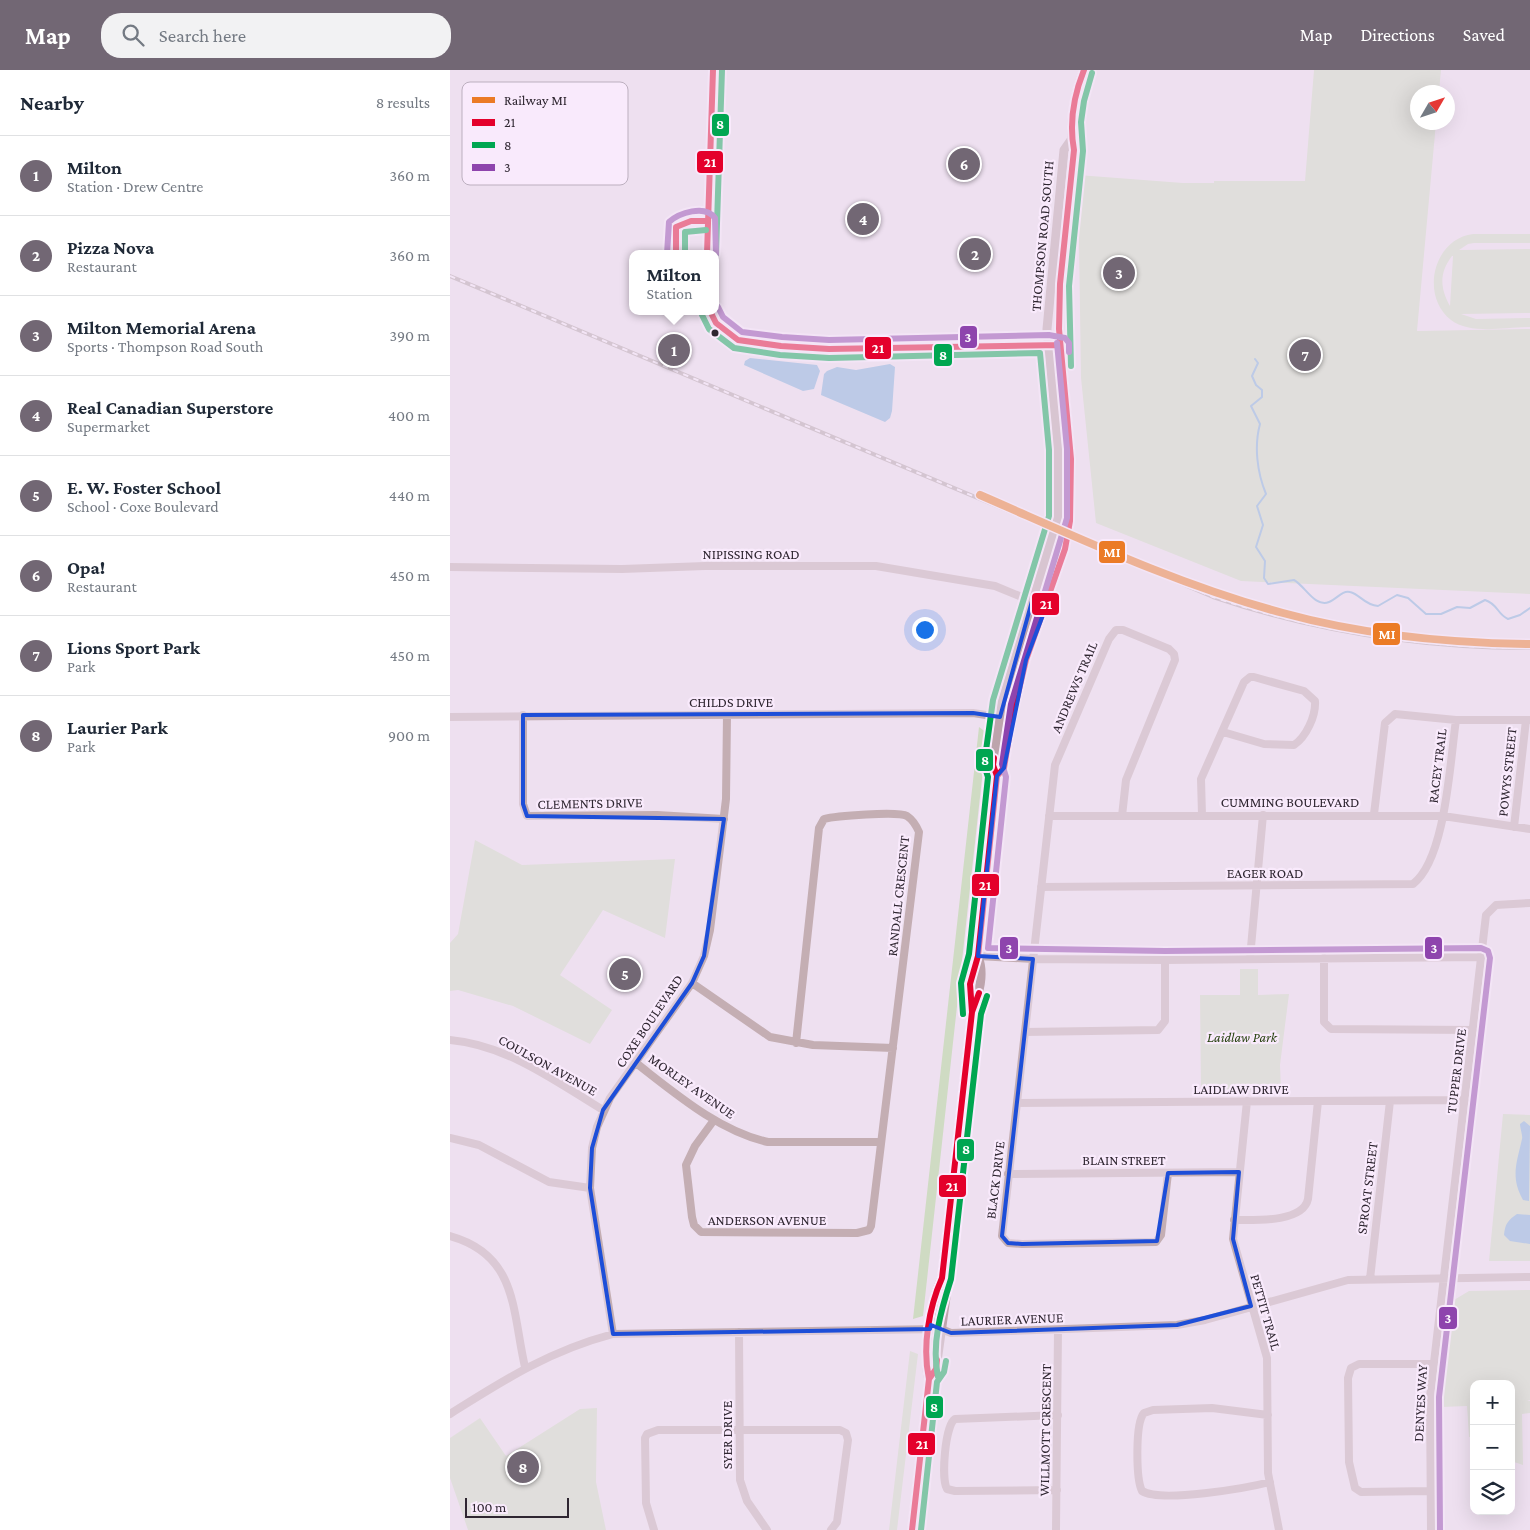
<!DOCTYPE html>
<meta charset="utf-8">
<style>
body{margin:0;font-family:"Crimson Pro",serif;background:#f2f2f3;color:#1f2937}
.controls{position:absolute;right:15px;bottom:15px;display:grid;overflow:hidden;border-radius:10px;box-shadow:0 5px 20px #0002}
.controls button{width:45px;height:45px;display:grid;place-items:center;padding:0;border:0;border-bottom:1px solid #e0e1e3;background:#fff;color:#1f2937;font:25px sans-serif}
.compass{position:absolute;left:960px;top:15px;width:45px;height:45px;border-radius:50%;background:#fff;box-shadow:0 5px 20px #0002;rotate:51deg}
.scale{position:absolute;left:15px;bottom:12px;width:104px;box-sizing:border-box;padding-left:5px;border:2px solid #2f2631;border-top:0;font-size:14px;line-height:18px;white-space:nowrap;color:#2f2631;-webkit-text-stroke:4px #f9eafc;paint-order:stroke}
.you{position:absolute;left:474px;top:559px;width:18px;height:18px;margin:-12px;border:4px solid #fff;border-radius:50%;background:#1a73e8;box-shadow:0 0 0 8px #1a73e833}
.badge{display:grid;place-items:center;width:32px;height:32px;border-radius:50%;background:#726774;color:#fff;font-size:16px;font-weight:700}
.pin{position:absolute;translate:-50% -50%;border:2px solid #fff;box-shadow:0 1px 5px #0006}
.popup{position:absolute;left:179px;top:180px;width:90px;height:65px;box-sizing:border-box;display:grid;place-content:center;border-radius:10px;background:#fff;filter:drop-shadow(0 1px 4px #0005);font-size:16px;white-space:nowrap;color:#747a83}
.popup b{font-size:19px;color:#1f2937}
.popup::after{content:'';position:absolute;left:50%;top:100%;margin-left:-10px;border:10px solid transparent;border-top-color:#fff}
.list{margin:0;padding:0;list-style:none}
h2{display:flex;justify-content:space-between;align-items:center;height:65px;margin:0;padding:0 20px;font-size:21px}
h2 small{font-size:16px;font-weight:400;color:#747a83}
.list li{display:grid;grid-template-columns:32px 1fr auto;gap:15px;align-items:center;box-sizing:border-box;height:80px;padding:0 20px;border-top:1px solid #e0e1e3}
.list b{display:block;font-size:19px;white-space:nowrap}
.list p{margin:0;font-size:16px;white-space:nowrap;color:#747a83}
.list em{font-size:16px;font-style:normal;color:#747a83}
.icon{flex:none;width:28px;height:28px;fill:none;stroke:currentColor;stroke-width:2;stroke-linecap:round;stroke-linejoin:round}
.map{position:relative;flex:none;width:1080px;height:1460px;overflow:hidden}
header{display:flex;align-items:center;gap:30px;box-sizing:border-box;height:70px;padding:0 25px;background:#726774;color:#fff}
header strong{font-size:24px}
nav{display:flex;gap:28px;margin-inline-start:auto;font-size:18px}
.search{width:350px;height:45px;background:#f2f2f3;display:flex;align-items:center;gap:12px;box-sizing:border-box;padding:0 18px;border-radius:20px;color:#747a83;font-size:19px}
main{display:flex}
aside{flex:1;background:#fff}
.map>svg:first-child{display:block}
.green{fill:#cfdbc3;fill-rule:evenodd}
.water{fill:#80b0db}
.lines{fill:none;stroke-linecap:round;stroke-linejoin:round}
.stream{stroke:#80b0db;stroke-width:2}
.minor{stroke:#c4aeb3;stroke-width:8}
.major{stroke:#bda4ac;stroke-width:9}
.rail-casing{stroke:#b3a4aa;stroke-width:4}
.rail{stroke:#f9eafc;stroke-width:2;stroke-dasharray:5.5;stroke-linecap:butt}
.bus-1-casing{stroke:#f9eafc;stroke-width:10}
.bus-2-casing{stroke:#f9eafc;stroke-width:10}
.bus-3-casing{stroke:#f9eafc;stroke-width:10}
.bus-1{stroke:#e4002b;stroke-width:6}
.bus-2{stroke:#00a651;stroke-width:6}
.bus-3{stroke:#8e44ad;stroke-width:6}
.rail-1-casing{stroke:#f9eafc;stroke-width:11}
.rail-1{stroke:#eb7b26;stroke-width:8}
.marked{fill:none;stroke:#1d4ed8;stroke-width:4;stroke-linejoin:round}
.bus-dot{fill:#2f2631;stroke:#f9eafc;stroke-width:2}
.labels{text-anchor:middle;stroke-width:4.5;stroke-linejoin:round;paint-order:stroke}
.street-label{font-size:14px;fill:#2f2631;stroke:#f9eafc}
.park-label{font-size:14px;font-style:italic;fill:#26410e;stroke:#f9eafc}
.key{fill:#f9eafc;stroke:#bcafbf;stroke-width:1}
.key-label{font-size:14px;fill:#2f2631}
.line-badge{stroke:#f9eafc;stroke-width:2}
.badge-label{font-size:14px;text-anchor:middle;font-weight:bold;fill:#fff}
</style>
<header>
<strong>Map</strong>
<div class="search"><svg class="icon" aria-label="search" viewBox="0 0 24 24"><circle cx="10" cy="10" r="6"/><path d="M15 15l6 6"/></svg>Search here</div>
<nav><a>Map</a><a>Directions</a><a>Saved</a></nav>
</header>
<main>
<aside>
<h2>Nearby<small>8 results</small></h2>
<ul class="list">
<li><span class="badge">1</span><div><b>Milton</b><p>Station · Drew Centre</p></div><em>360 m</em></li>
<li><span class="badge">2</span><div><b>Pizza Nova</b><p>Restaurant</p></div><em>360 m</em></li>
<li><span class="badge">3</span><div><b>Milton Memorial Arena</b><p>Sports · Thompson Road South</p></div><em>390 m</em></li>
<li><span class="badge">4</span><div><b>Real Canadian Superstore</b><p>Supermarket</p></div><em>400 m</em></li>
<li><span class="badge">5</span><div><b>E. W. Foster School</b><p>School · Coxe Boulevard</p></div><em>440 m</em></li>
<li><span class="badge">6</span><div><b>Opa!</b><p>Restaurant</p></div><em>450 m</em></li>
<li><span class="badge">7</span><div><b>Lions Sport Park</b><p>Park</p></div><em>450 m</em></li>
<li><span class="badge">8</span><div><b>Laurier Park</b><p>Park</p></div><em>900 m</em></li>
</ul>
</aside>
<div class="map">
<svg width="1080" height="1460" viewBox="0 0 1080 1460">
<rect width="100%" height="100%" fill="#eee0f0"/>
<!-- green -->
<path class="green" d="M864,0H991L989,22H968V52L986,53L967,261L1080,259V524L791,511L646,453L631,308L628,105L733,113H764V111H855Z
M1023,164H1080V173H1024L1018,174L1009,180L1080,179V243L1011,244L1026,249L1080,248V257C1057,257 1020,265 1001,250C970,226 983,169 1023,164ZM1002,186H1003L1000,236C990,218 989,203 1002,186Z
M529,657L537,663L473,1246L463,1249Z
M25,770L72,795L225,789L215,868L153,840L110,905L162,940L140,974L63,936L8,920L0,921V873L8,864Z
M790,899H808V925L839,924L830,995L831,1019L751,1022L750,925H790Z
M1053,1044L1080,1045V1191H1039Z
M1080,1220V1330L1077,1331H1080V1343L1072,1344L1073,1395L1061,1391V1314H1024V1367H1019L1017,1336L992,1337L1004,1230L1019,1221Z
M460,1281L468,1284L447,1460H439Z
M147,1338L146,1412L156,1460H18L0,1408V1368L30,1348L56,1386L130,1339Z"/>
<!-- water -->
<path class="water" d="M300,288L367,295L370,301L364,319L353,321L294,295L295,291Z
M440,294L445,297L442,341L440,348L435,352L371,325L374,304L377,301L387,297L406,300Z
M1074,1051L1080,1056L1079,1131L1073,1130C1060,1107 1067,1092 1072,1069C1073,1066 1070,1058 1070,1054Z
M1067,1144L1080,1145V1174L1060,1171L1054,1165C1055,1154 1058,1150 1067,1144Z"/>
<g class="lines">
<!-- stream -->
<path class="stream" d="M805,289L808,293L802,306L806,315L812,320V327L801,336L810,354C804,376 807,402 816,424L807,436L813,455L806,477L815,491L814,508L818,514L844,510C855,516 865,538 879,532C887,529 892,520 900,522C910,524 914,535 928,536L947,525L958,528L976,544H991L1007,537L1020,538L1035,530C1048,534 1047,544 1058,549L1070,545L1080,538"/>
<!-- minor -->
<path class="minor" d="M257,184L263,0
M260,241L266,253L288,270L331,276L379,279L610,275
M0,497L172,499L255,496H426L545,516L596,537
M73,645V734L77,746L207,745L274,749
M0,647L523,643L562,649
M924,744L935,653L945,644L1006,650H1080
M752,745L751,709L794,612L800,607H804L854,621L865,631C866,646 856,667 844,675L814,674L773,662
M599,746H993L1080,759
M672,746L676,710L725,590L724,584L719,579L673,560H666L659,569L605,695L552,1166L558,1173L572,1174L706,1172L711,1165L718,1103
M1064,757L1076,650
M591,817L963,814C996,789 1000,690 1006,650
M528,886L583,889L715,890L1031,887
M800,888L813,745
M874,888V952L881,959L1023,960
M242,913L320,967L363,975L443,978
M575,962L708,960L715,951V890
M0,970C57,975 105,1011 153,1040
M186,993C226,1024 269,1061 318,1072H431
M797,1031L783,1169L817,1288L818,1403L829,1460
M567,1033L1015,1030
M264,1050L245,1076L236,1095L242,1147L244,1155L251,1162L407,1163L419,1160L421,1156L469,762C466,755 463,750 457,746C448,741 385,746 374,749L369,758L346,973
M0,1068L29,1075L99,1112L140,1118
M558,1104L789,1102
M784,1150C803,1150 853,1153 858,1129L868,1031
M0,1166C68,1185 62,1241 75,1297
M920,1209L940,1031
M289,1262L290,1410L297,1431L317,1460
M163,1264L140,1118L142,1078L147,1057L160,1028L242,913L254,886L260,860L276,729L277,645
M0,1344C54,1310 99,1281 163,1264L491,1259L501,1263L727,1255L755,1250L898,1210L1080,1207
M818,1345L762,1338L703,1340L694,1343C685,1353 686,1409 692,1421C711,1433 797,1418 820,1412
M607,1420L505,1421L497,1419C491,1409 495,1355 505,1349L608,1345
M980,1421L911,1422L905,1418L899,1392L898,1308L901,1298L909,1294H984
M204,1460L196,1433L195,1368L197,1364L208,1360H390L396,1363L398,1370L387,1452L381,1460
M606,1460L608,1260
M981,1460L980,1327L1036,845L1046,835L1080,833"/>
<!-- major -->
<path class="major" d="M547,706L554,698L562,649L576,590L615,479L620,451L621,389L609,259L610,214L624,80C618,60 625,20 634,0
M522,942C517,923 519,904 528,886L545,724L547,706L543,695L552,632L608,447V380L597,259L614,80L621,70
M479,1309C472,1291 482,1225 492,1208L522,942C529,923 535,905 528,886
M462,1460L479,1309L486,1299L497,1220L492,1208"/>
<defs>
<path id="rail" d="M0,206L763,527C866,562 971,578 1080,578"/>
</defs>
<!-- rail casing -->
<use href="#rail" class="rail-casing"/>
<!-- rail -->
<use href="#rail" class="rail"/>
<defs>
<path id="bus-1" d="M226,184V157L241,151H257
M257,184L263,0
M260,241L266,253L288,270L331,276L379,279L610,275
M547,706L554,698L562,649L576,590L615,479L620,451L621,389L609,259L610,214L624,80C619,53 624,25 634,0
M522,942L520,914L528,886L547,706L543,695L544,688
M479,1309C472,1277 479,1237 492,1208L522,942L529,923
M462,1460L479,1309L486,1299L487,1290"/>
<path id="bus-2" d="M235,183V162L256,160
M266,184L272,0
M252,245L259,259L284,278L330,285L379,288L590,283L599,380V446L543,630L534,695L538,707L519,884L511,913L513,944
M621,296L619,216L633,81L631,52L634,31L642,3
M488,1307C481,1274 491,1240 501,1209L531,944L537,926
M471,1460L487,1312L494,1302L496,1291"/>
<path id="bus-3" d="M217,184L219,152C229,143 255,134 265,148L266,184
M268,237L273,247L292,262L332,267L379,270L599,265L615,268L619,273V282
M607,273L617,379V448L561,634L552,694L556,707L538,878L715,881L1031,878L1038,881L1040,888L989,1327L990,1460"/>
</defs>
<!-- bus-1 casing -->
<use href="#bus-1" class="bus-1-casing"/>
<!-- bus-2 casing -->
<use href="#bus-2" class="bus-2-casing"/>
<!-- bus-3 casing -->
<use href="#bus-3" class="bus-3-casing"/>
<!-- bus-1 -->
<use href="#bus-1" class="bus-1"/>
<!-- bus-2 -->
<use href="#bus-2" class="bus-2"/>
<!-- bus-3 -->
<use href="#bus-3" class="bus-3"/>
<defs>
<path id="rail-1" d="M530,425C629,468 728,515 833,543C913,565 997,573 1080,574"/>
</defs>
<!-- rail-1 casing -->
<use href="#rail-1" class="rail-1-casing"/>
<!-- rail-1 -->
<use href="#rail-1" class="rail-1"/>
</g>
<!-- marked area -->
<path d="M0 0H1080V1460H0ZM582,531L596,537L576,590L554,698L547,706L528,886L583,889L552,1166L558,1173L572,1174L707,1171L718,1103L789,1102L783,1169L801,1236L727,1255L501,1263L481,1255L480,1259L163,1264L140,1118L142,1078L153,1040L242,913L254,886L274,749L77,746L73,734V645L523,643L550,647Z" fill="#eee0f0" fill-opacity=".55" fill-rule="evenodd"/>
<path class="marked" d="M582,531L596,537L576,590L554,698L547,706L528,886L583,889L552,1166L558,1173L572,1174L707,1171L718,1103L789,1102L783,1169L801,1236L727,1255L501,1263L481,1255L480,1259L163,1264L140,1118L142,1078L153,1040L242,913L254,886L274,749L77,746L73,734V645L523,643L550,647Z"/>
<!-- markers -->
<circle class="bus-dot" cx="265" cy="263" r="4.5"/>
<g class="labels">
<!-- street labels -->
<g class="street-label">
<text transform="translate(592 166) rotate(-85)" y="5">THOMPSON ROAD SOUTH</text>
<text x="301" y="489">NIPISSING ROAD</text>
<text transform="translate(624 617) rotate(-67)" y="5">ANDREWS TRAIL</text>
<text x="281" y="637">CHILDS DRIVE</text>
<text transform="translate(987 696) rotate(-83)" y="5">RACEY TRAIL</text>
<text transform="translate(1057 702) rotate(-84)" y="5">POWYS STREET</text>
<text x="840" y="737">CUMMING BOULEVARD</text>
<text transform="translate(140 733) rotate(-1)" y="5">CLEMENTS DRIVE</text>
<text x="815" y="808">EAGER ROAD</text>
<text transform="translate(448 826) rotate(-84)" y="5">RANDALL CRESCENT</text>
<text transform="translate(199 951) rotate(-56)" y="5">COXE BOULEVARD</text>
<text transform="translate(98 995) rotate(29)" y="5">COULSON AVENUE</text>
<text transform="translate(1006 1001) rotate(-83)" y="5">TUPPER DRIVE</text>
<text transform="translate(242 1016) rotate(35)" y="5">MORLEY AVENUE</text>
<text x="791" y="1024">LAIDLAW DRIVE</text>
<text x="674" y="1095">BLAIN STREET</text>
<text transform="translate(545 1110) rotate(-83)" y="5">BLACK DRIVE</text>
<text transform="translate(917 1118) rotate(-83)" y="5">SPROAT STREET</text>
<text x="317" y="1155">ANDERSON AVENUE</text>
<text transform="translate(816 1242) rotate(74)" y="5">PETTIT TRAIL</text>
<text transform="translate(562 1249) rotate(-2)" y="5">LAURIER AVENUE</text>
<text transform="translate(970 1333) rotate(-87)" y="5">DENYES WAY</text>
<text transform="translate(595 1360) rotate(-89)" y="5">WILLMOTT CRESCENT</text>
<text transform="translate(277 1365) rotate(-90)" y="5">SYER DRIVE</text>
</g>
<!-- park labels -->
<g class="park-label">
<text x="792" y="972">Laidlaw Park</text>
</g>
</g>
<!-- legend -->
<rect x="12" y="12" width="166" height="103" rx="8" class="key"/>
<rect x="22" y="27" width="23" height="6" fill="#eb7b26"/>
<rect x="22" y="49" width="23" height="7" fill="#e4002b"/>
<rect x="22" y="72" width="23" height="6" fill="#00a651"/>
<rect x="22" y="94" width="23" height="7" fill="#8e44ad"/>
<g class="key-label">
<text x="54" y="35">Railway MI</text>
<text x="54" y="57">21</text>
<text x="54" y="80">8</text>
<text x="54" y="102">3</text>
</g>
<g class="line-badge">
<rect x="261" y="43" width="19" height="24" rx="5" fill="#00a651"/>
<rect x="246" y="80" width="28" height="24" rx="5" fill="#e4002b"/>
<rect x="509" y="255" width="19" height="24" rx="5" fill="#8e44ad"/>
<rect x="414" y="266" width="28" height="24" rx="5" fill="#e4002b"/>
<rect x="483" y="273" width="20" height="24" rx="5" fill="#00a651"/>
<rect x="648" y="470" width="28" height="24" rx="5" fill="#eb7b26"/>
<rect x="581" y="522" width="29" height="24" rx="5" fill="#e4002b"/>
<rect x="922" y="552" width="29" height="24" rx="5" fill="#eb7b26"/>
<rect x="525" y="678" width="19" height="24" rx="5" fill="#00a651"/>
<rect x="521" y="803" width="29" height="24" rx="5" fill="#e4002b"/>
<rect x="549" y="866" width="20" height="24" rx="5" fill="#8e44ad"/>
<rect x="974" y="866" width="19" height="24" rx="5" fill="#8e44ad"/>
<rect x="506" y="1068" width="19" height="24" rx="5" fill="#00a651"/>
<rect x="488" y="1104" width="29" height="24" rx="5" fill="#e4002b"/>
<rect x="988" y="1236" width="20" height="24" rx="5" fill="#8e44ad"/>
<rect x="475" y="1325" width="19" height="24" rx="5" fill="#00a651"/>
<rect x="457" y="1362" width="29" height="24" rx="5" fill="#e4002b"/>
</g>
<g class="badge-label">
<text x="270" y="59">8</text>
<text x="260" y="97">21</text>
<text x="518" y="272">3</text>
<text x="428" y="283">21</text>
<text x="493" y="290">8</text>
<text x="662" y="487">MI</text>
<text x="596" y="539">21</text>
<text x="937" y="569">MI</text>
<text x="535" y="695">8</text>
<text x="535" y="820">21</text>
<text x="559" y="883">3</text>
<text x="984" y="883">3</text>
<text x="516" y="1084">8</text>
<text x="502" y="1121">21</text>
<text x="998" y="1253">3</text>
<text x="484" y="1342">8</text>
<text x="472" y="1379">21</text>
</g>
</svg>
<div class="controls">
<button>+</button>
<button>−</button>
<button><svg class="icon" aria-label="layers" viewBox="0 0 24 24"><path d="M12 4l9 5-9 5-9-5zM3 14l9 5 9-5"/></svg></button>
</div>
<svg class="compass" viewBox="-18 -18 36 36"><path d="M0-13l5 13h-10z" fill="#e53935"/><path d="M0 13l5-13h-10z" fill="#747a83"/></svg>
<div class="scale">100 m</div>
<div class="you"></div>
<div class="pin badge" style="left:224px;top:280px">1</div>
<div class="popup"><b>Milton</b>Station</div>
<div class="pin badge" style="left:525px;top:184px">2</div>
<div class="pin badge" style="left:669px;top:203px">3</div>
<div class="pin badge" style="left:413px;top:149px">4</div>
<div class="pin badge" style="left:175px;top:904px">5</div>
<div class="pin badge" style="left:514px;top:94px">6</div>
<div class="pin badge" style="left:855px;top:285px">7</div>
<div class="pin badge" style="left:73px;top:1397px">8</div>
</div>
</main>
